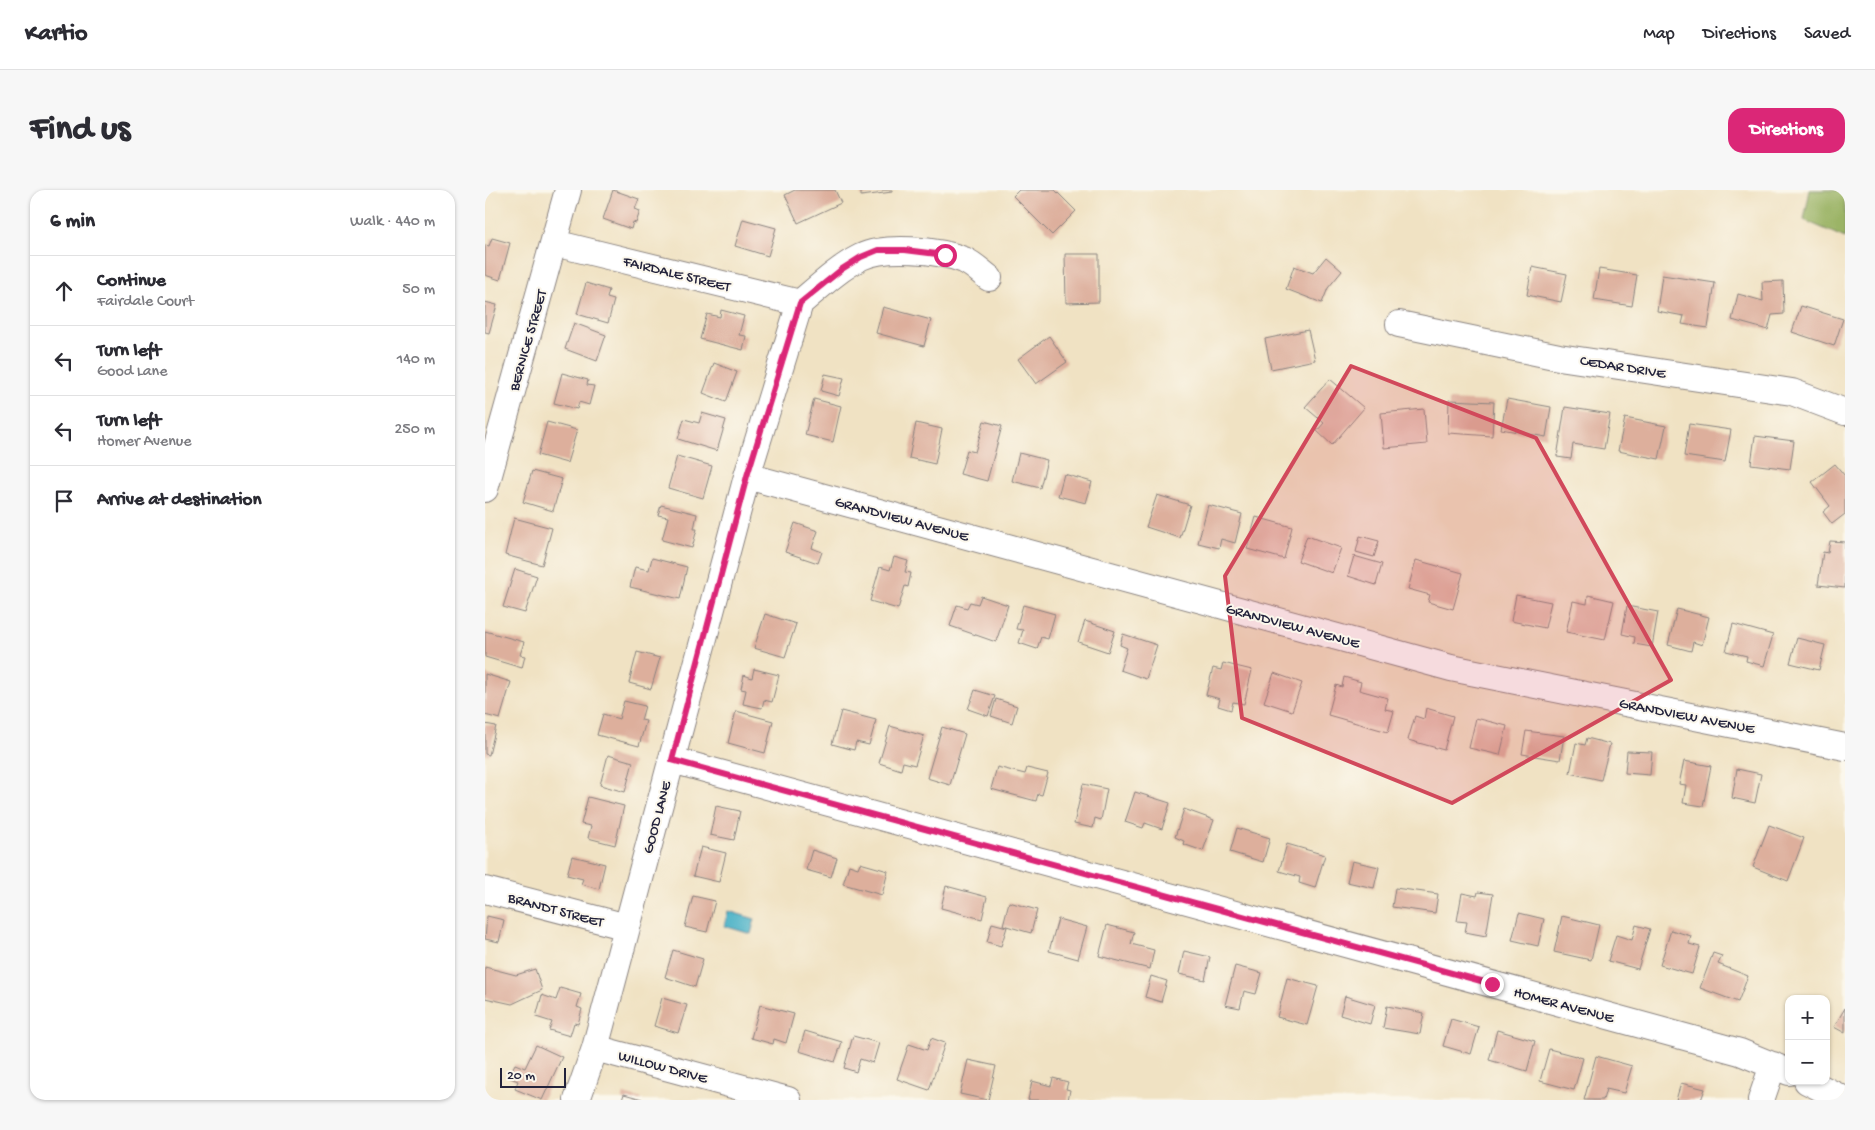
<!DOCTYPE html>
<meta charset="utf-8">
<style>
body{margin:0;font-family:"Gochi Hand",sans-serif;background:#f7f7f7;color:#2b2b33}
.controls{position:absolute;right:15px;bottom:15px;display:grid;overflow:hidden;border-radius:10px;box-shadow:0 1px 4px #0004}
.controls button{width:45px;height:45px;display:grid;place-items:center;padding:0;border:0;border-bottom:1px solid #e1e1e2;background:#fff;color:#2b2b33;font:25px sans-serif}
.scale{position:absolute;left:15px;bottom:12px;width:66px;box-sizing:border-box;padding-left:5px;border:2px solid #22223b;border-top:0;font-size:14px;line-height:18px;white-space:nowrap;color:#22223b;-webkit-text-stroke:4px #fbf7ec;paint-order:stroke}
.stop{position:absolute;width:15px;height:15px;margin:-11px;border:4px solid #db2777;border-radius:50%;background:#fff}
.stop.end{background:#db2777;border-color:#fff;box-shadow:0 1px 5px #0008}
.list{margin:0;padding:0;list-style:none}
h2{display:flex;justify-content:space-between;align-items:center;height:65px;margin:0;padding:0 20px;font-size:21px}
h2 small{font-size:16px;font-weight:400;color:#7c7c81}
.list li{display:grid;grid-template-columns:32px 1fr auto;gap:15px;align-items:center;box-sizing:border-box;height:70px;padding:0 20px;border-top:1px solid #e1e1e2}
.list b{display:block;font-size:19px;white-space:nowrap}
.list p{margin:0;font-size:16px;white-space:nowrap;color:#7c7c81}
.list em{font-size:16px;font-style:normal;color:#7c7c81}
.icon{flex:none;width:28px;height:28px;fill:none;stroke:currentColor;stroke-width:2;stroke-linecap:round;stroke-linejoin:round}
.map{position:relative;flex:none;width:1360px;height:910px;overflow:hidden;border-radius:15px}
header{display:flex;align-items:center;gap:30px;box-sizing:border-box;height:70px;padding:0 25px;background:#fff;border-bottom:1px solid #e1e1e2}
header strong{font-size:24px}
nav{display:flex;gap:28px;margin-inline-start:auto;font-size:18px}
.intro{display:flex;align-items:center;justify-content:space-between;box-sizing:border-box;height:120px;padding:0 30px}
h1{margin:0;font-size:35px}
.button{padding:12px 22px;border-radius:15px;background:#db2777;color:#fff;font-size:18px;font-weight:700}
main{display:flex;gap:30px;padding:0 30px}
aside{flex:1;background:#fff;border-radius:15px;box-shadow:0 1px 4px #0004}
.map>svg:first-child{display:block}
.forest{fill:#9bb466;stroke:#5e6b50}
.water{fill:#47b0c6;stroke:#346980}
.building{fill:#ddaf9c}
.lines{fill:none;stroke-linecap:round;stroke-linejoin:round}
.minor-casing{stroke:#89827f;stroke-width:28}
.minor{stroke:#fff;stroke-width:26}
.route{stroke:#db2777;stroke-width:6}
.marked{fill:#d1495b;fill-opacity:0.2;stroke:#d1495b;stroke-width:4;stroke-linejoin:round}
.labels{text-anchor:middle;stroke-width:4;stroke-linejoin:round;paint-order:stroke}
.street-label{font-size:15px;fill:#22223b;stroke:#fbf7ec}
</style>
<header>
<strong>Kartio</strong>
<nav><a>Map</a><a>Directions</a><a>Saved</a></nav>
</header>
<div class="intro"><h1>Find us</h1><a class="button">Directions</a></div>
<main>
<aside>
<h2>6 min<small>Walk · 440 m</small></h2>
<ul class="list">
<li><svg class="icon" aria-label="ahead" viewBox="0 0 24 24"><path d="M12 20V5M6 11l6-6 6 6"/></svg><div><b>Continue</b><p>Fairdale Court</p></div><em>50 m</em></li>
<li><svg class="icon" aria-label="left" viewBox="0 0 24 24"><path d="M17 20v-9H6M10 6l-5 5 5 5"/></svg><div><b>Turn left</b><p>Good Lane</p></div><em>140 m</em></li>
<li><svg class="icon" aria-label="left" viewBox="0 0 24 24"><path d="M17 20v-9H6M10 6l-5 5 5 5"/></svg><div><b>Turn left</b><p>Homer Avenue</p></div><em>250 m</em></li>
<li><svg class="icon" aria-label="arrive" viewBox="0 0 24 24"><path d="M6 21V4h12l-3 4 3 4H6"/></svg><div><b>Arrive at destination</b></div></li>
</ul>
</aside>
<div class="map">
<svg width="1360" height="910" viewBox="0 0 1360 910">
<rect width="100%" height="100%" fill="#fbf7ec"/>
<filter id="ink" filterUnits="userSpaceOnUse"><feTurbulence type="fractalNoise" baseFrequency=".02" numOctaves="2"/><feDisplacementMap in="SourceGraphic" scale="10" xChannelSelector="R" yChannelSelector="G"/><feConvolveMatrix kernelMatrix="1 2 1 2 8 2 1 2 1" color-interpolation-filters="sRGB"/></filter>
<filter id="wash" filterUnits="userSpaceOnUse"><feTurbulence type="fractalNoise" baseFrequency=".0096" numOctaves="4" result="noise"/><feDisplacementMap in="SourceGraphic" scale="20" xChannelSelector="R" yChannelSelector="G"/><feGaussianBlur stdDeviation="1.12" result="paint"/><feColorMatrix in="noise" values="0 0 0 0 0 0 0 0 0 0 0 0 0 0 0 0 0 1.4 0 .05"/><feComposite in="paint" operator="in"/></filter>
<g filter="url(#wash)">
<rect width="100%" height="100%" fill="#f0e2c3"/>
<!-- forest -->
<path class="forest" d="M1325,0H1360V48L1319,30Z"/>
<!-- water -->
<path class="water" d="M243,721L270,729L266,744L239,736Z"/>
<g id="blocks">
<!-- building -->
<path class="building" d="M128,0L154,9L150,19L155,21L151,33L148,32L146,39L118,29Z
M310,0H350L356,13L313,33L300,5Z
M376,0H407V2L376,6Z
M534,0H570L591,21L567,45L528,6Z
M258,29L291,38L283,66L250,56Z
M7,48L25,53L15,90L0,85V55L4,56Z
M580,64H614V112L581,113Z
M841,67L857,81L843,98L837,113L801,99L809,76L828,83Z
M1047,77L1082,84L1076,112L1042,105Z
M1114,79L1152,85L1147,116L1109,110Z
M1177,85L1230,93L1223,138L1197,134L1199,126L1172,121Z
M1298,91L1299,124L1287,125L1283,140L1247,130L1253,104L1278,111L1277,92Z
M101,93L124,100L122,108L129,110L123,133L92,124Z
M0,112L12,115L4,143L0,142Z
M1316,116L1358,129L1349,156L1307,142Z
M398,117L446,130L439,156L391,143Z
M236,120L259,126L254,145L261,146L258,160L215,149L222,124L235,127Z
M89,133L121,145L112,171L80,159Z
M823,140L830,170L786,179L780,149Z
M564,146L582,172L551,194L533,169Z
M229,173L252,182L241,212L218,203Z
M77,183L103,190L102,195L109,196L104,215L94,212L92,219L69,213Z
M340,184L359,188L354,206L336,201Z
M845,189L879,218L847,255L832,241L839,233L820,217Z
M329,209L356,216L348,252L320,245Z
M1022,209L1066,217L1061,247L1016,239Z
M964,210L1009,212L1007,246L963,243Z
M1080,217L1125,224L1119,259L1088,254L1086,269L1072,267Z
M939,219L942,254L899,258L896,223Z
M217,223L241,230L232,261L193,249L199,229L214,233Z
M1140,228L1181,236L1174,269L1133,261Z
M499,231L517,236L502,291L475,284L482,260L490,262Z
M62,232L92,240L82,273L53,265Z
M431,233L457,239L450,274L424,268Z
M1204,234L1246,240L1240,272L1199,266Z
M1270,246L1309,251L1305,279L1266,274Z
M534,263L562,270L555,298L527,291Z
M192,266L227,276L218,308L183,298Z
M1350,274L1360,286V324L1347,334L1338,322L1345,316L1327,292Z
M47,281L77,289L68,321L38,312Z
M579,284L607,292L601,313L573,306Z
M672,305L705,315L695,348L661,337Z
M176,315L212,324L209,339H212L207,358L177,350L183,327L173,325Z
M723,315L757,324L750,353L736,349L734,358L713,353Z
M771,327L807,337L799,369L762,359Z
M29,328L67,338L57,375L20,365Z
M310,333L333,341L327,358L337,362L333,373L300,362Z
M822,346L856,358L847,383L813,371Z
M875,346L894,351L889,367L871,362Z
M1345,351L1360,352V398L1333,395L1338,362L1343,363Z
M869,366L897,374L891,395L863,386Z
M409,367L423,371L420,382L426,383L423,397L420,396L413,419L385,411L395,377L405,380Z
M167,368L202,377L195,409L145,397L150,377L164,380Z
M931,370L978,383L968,419L943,412L945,405L923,399Z
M30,379L52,386L40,423L18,417Z
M1031,405L1066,412L1060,438L1026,431Z
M1103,405L1129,411L1120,450L1081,442L1088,411L1102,414Z
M496,406L523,415L511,452L465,436L472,415L482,418L485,412L493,414Z
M538,415L570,424L563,449L556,447L552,459L534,453L538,440L531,439Z
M1142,416L1173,422L1167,457L1149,454L1150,447L1137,444Z
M1192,419L1224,427L1217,455L1208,452L1206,461L1183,455Z
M280,424L311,434L300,467L269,458Z
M600,431L630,441L623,462L593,452Z
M1248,434L1288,445L1279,476L1261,471L1262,466L1241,461Z
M0,441L39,452L35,465L40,466L37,478L0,467Z
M638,444L672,455L661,489L635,480L642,458L635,455Z
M1312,448L1340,455L1334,480L1305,473Z
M152,462L175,468L166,499L144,493Z
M738,473L767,480L759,514L748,512L746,520L733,516L735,509L721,505L728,478L736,480Z
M269,479L294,485L287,512L279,510L277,518L258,514L261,500L256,499L259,485L267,488Z
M789,483L817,493L807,521L779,512Z
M0,484L26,492L15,529L0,525Z
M859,487L876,492L874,500L903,508L900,519L909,521L903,542L843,525L851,495L857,497Z
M490,500L510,506L503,526L483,519Z
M511,509L532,516L527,533L506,526Z
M139,511L160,516L156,530L161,531L154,556L112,545L118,524L134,529Z
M941,518L968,526L959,560L923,550L930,526L939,529Z
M251,521L288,531L280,563L243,553Z
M356,521L391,530L384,555L371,552L369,560L347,554Z
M991,528L1022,536L1015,565L984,558Z
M0,534L11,536L4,565L0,564Z
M405,536L439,546L430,575L418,572L416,580L394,573Z
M457,537L480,544L465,595L442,588Z
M1041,541L1079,546L1075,570L1037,564Z
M1102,548L1125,554L1116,590L1085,583L1091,553L1100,555Z
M1142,561L1167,562L1165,585L1140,583Z
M123,565L148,572L140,602L115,595Z
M1199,571L1226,576L1218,616L1198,613L1201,595L1194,594Z
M512,577L540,584L542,578L563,583L557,605L553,604L551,611L506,599Z
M1252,579L1276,584L1270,613L1247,608Z
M598,594L622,599L616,630L610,628L608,638L589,634Z
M650,602L685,613L677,639L660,633L658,638L640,632Z
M103,607L139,616L130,655L103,648L106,636L96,634Z
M231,616L255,621L249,650L225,645Z
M699,619L729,630L718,661L698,654L699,651L690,647Z
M1284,635L1319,648L1303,691L1268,677Z
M752,638L785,648L778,672L745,662Z
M802,654L840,665L830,698L814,693L815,687L794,681Z
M216,657L241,663L234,692L208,686Z
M327,660L352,668L346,687L321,680Z
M87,666L120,674L114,699L96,694L98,689L82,685Z
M867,671L894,677L889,698L862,692Z
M375,673L403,681L397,705L358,694L364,675L373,678Z
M461,696L502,707L497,729L456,718Z
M910,698L953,704L950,723L907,717Z
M993,702L1008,704L1001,746L980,742L982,732L972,731L977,703L992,706Z
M208,706L230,711L222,742L200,737Z
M524,712L552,720L546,743L518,735Z
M1034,723L1059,729L1053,756L1027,750Z
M2,726L19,730L14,752L0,749Z
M1077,726L1114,735L1106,770L1069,762Z
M573,729L602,737L593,769L564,761Z
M507,733L522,737L516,756L502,752Z
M622,735L649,742L646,754L669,760L665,779L614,766Z
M1151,735L1165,739L1153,779L1123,771L1131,745L1147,750Z
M1186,740L1206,746L1204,754L1215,757L1207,784L1175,775Z
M188,760L218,769L210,797L180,787Z
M699,761L725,767L720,790L694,784Z
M1228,763L1237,766L1233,774L1263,786L1253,812L1215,798Z
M750,776L777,783L771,804L759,801L755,818L740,815Z
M0,777L31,785L50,779L57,800L27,814L0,808Z
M666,786L682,791L676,812L660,807Z
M802,788L833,796L822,835L792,827Z
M75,798L96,804L92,817L97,819L93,834L89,833L85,846L64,840L67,832L51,827L57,805L71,810Z
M860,806L890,815L885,834L855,825Z
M177,808L202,815L193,843L169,836Z
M275,815L309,824L301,853L289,849L288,854L266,848Z
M902,816L939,823L935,844L898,838Z
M1360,818V843L1349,837Z
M966,829L994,837L986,864L958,856Z
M1012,840L1050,851L1042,881L1004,870Z
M320,841L357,852L350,872L314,861Z
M368,846L394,853L388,873L375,869L371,882L359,878Z
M446,848L460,853L444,900L412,889L424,854L442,860Z
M51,855L77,867L57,910L30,899L33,891L23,887L30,874L40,878Z
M1064,859L1098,868L1089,900L1055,891Z
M1111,866L1147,876L1139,903L1121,899L1118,910H1099Z
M483,870L511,876L503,910L475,904Z
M568,888L583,892L581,899L585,900L583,910H543L547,891L566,896Z
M1196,893L1220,899L1216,910H1191Z
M139,904L157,909V910H137Z"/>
</g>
</g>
<g filter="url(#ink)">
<use href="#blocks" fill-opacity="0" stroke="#89827f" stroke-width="1"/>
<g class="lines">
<defs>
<path id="minor" d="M69,53L315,113
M315,113C334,97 354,78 376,67C400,55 454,60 479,70C488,74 496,82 504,88
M914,134L1074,167L1307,202L1360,222
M262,286L966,478L1360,557
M0,299L83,0
M187,570L1255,862L1304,882
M0,700L142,737
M110,858L303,910
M1322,891L1360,910
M92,910L110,858L262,286L315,113
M1276,910L1288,875"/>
</defs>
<!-- minor casing -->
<use href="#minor" class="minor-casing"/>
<!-- minor -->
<use href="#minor" class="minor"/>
</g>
</g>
<g class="lines" filter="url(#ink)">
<!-- route -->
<path class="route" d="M460,65L420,60H393L376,67L357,79L315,113L262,286L187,570L1007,794"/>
</g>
<!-- marked area -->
<path class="marked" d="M866,176L1051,248L1186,490L967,613L757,528L740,386Z"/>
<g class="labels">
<!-- street labels -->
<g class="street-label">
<text transform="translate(192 83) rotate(14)" y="5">FAIRDALE STREET</text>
<text transform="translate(42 150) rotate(-74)" y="5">BERNICE STREET</text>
<text transform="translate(1138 176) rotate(9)" y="5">CEDAR DRIVE</text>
<text transform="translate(417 328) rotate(15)" y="5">GRANDVIEW AVENUE</text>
<text transform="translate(808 435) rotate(15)" y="5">GRANDVIEW AVENUE</text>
<text transform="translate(1202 525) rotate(11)" y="5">GRANDVIEW AVENUE</text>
<text transform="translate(171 627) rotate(-75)" y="5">GOOD LANE</text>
<text transform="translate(71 719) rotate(15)" y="5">BRANDT STREET</text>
<text transform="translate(1079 814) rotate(15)" y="5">HOMER AVENUE</text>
<text transform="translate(178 876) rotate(15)" y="5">WILLOW DRIVE</text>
</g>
</g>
</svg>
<div class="controls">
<button>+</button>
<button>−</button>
</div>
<div class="scale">20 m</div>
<div class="stop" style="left:460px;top:65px"></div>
<div class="stop end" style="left:1007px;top:794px"></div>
</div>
</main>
